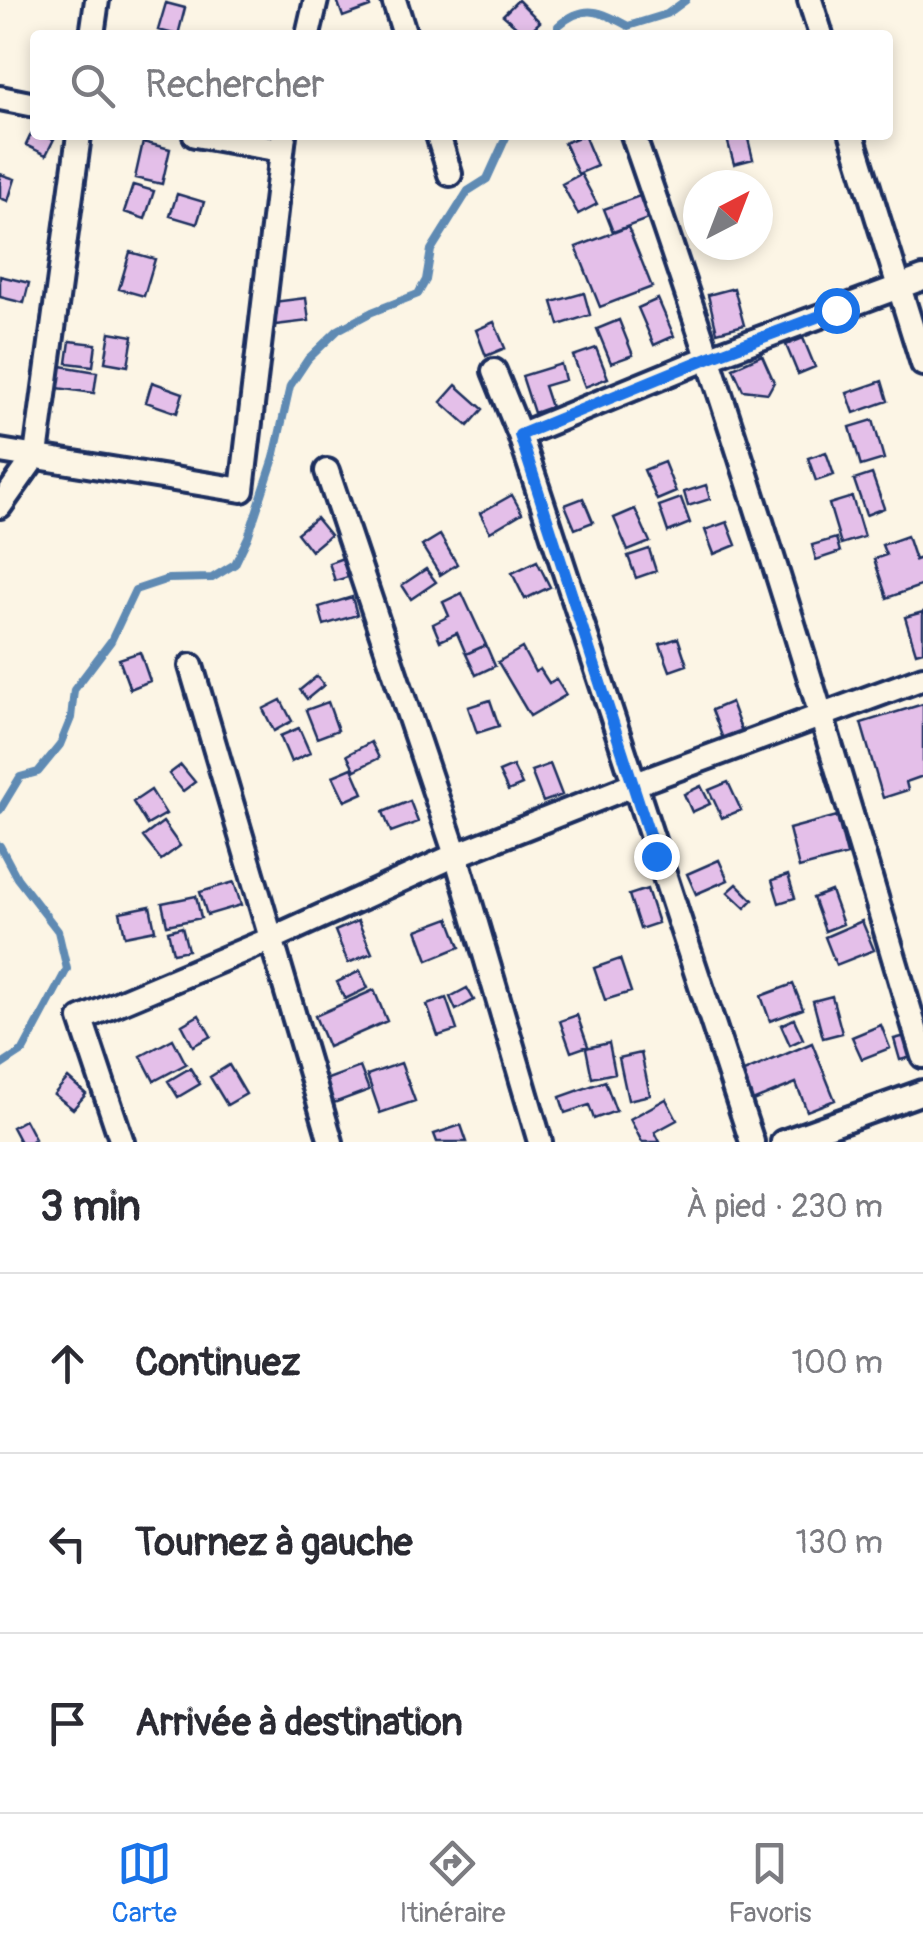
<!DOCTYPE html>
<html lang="fr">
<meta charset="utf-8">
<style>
body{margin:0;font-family:Pangolin,sans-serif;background:#f2f2f3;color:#2b2b33}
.compass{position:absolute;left:683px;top:170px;width:90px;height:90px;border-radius:50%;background:#fff;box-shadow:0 5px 15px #0003;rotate:42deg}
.stop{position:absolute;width:30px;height:30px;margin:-22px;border:8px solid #1a73e8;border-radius:50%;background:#fff}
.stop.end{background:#1a73e8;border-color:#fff;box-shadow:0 2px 10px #0008}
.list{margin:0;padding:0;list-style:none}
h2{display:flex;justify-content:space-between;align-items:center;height:130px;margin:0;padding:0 40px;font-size:42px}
h2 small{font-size:32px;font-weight:400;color:#7c7c81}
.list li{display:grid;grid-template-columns:65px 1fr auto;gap:30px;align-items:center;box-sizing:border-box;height:180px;padding:0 40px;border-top:2px solid #e1e1e2}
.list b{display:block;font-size:38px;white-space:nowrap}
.list em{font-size:32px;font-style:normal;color:#7c7c81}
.icon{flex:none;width:55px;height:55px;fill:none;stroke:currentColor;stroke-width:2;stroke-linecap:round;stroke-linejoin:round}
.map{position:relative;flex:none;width:923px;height:1142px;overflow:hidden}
.search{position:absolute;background:#fff;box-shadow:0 5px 15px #0003;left:30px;right:30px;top:30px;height:110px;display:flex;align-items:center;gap:25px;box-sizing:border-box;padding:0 35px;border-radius:10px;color:#7c7c81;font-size:38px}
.sheet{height:670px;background:#fff}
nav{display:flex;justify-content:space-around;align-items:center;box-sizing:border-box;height:140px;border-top:2px solid #e1e1e2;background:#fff;font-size:28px;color:#7c7c81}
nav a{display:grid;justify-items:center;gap:5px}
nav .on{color:#1a73e8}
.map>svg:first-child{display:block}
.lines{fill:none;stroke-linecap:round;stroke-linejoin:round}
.stream{stroke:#5f8ab3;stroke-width:8}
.building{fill:#e4bfe9;stroke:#1b2f5e;stroke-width:2.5}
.minor-casing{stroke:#1b2f5e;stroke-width:30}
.minor{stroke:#fcf5e5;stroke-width:22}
.route{stroke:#1a73e8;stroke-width:12}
</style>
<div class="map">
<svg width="923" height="1142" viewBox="0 0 923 1142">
<rect width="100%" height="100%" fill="#fcf5e5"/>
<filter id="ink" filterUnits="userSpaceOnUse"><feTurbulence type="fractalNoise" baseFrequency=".01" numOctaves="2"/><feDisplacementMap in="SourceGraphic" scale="20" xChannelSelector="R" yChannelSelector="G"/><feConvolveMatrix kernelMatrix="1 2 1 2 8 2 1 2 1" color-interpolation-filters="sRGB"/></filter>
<g filter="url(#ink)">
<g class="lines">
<!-- stream -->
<path class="stream" d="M558,35V26C585,3 600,11 628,26L667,14L686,0
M0,810L20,777L38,772L60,745L71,718L74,690L111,641L135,590L168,579L212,578L235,564L248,537L274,458L290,386L308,359L338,330L372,312L418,294L426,280L431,250L468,191L487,179L507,135
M0,846L17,878L58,931L67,969L23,1051L0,1066"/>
</g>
<!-- building -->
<path class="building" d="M337,0H368L370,7L343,17Z
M518,0L540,22L526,35L503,15Z
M166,3L185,8L178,35L158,30Z
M33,130L35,135L54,139L46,155L26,145Z
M584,135L597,166L578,174L564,143Z
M747,135L753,159L734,164L727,139Z
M143,142L170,149L162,184L135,178Z
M0,174L15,179L8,201L0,198Z
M581,174L597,204L578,214L562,184Z
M133,185L154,191L145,219L124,212Z
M177,194L204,202L197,224L170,216Z
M645,194L653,217L613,232L604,209Z
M628,227L652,287L600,307L576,247Z
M130,252L155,259L144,296L119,289Z
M0,276L29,283L24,303L0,297Z
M734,288L744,325L717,332L708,295Z
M584,293L590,315L559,325L552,302Z
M306,298L309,321L275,325L273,302Z
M658,299L674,336L654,345L638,308Z
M619,320L633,355L611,363L597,329Z
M494,322L505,348L486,356L476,330Z
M110,332L133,336L128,366L105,362Z
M803,338L815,367L798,374L786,345Z
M70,341L96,344L93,366L67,363Z
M596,348L608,378L585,387L573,356Z
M762,355L774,382L768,393L743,390L733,368Z
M561,364L565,380L544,386L551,407L534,413L522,376Z
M61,366L97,372L94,393L57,388Z
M882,381L888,401L854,413L847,393Z
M152,382L183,393L177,413L146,402Z
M456,385L483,409L468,426L441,402Z
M873,420L884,459L861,466L850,427Z
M826,452L834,475L816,481L808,458Z
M664,462L676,492L657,500L644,470Z
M872,474L884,508L866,515L854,480Z
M706,485L710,499L688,506L684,492Z
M512,495L522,513L490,532L480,513Z
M852,497L864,537L841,544L829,504Z
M583,498L593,522L575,529L565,505Z
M681,498L690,523L668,532L659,506Z
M635,509L650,542L628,551L614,518Z
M316,518L330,535L311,551L297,533Z
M727,522L736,545L714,554L705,530Z
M440,535L457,564L440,575L422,546Z
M907,536L915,560L923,557V585L887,598L874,559L886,555L882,545Z
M836,538L840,552L816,560L812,545Z
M649,549L656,571L636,578L628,556Z
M343,558L348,577L335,581L329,563Z
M537,561L550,587L525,599L512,573Z
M426,569L436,582L411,599L402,585Z
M462,593L486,645L466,654L457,633L440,641L433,624L449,616L443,602Z
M352,597L357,615L324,625L319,607Z
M923,612V651L916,653L905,617Z
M678,638L687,665L670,671L660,644Z
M486,645L495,666L476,675L466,654Z
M522,648L535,672L540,669L549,683L556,679L566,695L530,716L498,662Z
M140,652L150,681L130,689L119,659Z
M317,676L324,685L307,699L300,690Z
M281,700L292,721L274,731L263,709Z
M490,700L499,726L477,733L468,707Z
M328,702L338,730L317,738L306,710Z
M731,702L742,732L723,739L712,710Z
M923,704V776L906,782L908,790L883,798L861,723Z
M299,728L310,753L291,762L280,736Z
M371,742L379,758L355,770L347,755Z
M550,764L562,795L543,802L531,771Z
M181,765L195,782L183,791L169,774Z
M513,766L522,785L508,791L499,772Z
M352,768L363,793L345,801L333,776Z
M728,782L741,810L722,818L709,790Z
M701,786L710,804L692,812L684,794Z
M151,790L166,814L147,825L133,802Z
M410,801L418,822L391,832L383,812Z
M837,816L847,855L799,868L789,829Z
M163,822L180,846L161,860L143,837Z
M719,860L728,880L696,894L687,874Z
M788,875L795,898L779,903L772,880Z
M234,882L241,905L207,915L200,892Z
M737,884L753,900L745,908L728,892Z
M647,889L658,923L640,929L629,895Z
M831,891L843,924L825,931L813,898Z
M196,896L201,918L167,925L162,903Z
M150,906L155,930L125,936L120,912Z
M449,918L460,947L428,960L417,930Z
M358,921L372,953L348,963L335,931Z
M862,921L874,950L836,965L825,937Z
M182,927L188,950L173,953L168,931Z
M620,959L631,992L605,1000L594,968Z
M360,971L368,988L345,999L337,982Z
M793,984L803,1009L770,1021L761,996Z
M467,988L474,1000L456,1010L450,997Z
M374,990L387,1021L328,1047L315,1016Z
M832,996L842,1033L823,1038L813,1001Z
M446,998L457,1030L438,1036L427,1005Z
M199,1015L211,1036L193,1046L182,1025Z
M577,1015L588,1046L571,1052L560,1021Z
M794,1019L803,1039L790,1045L781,1025Z
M881,1025L890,1048L862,1059L852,1037Z
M906,1036L912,1057L900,1060L894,1039Z
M173,1039L186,1064L154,1081L141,1056Z
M609,1043L615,1073L592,1078L586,1048Z
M812,1043L835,1100L807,1111L796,1083L750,1102L739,1074Z
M641,1053L650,1095L628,1100L619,1058Z
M401,1063L415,1101L380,1113L367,1075Z
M229,1065L246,1094L227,1105L210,1077Z
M360,1067L369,1090L334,1103L325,1080Z
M190,1068L200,1084L178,1097L168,1081Z
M68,1078L86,1094L73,1109L54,1094Z
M605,1081L616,1111L594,1119L589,1105L565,1113L560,1097Z
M666,1099L677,1120L655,1132L660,1142H642L630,1119Z
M25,1120L35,1139L30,1142H20L12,1127Z
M461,1125L467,1142H437L434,1134Z"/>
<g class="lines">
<defs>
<path id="minor" d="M394,0L405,35
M810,0L821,35
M92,35L97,0
M308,35L316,0
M0,98L35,105
M195,135L281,150
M438,135L450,174
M633,135C739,439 832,747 923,1056
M852,135L923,364
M494,371L520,435L752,1142
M520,435L710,357L923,278
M0,451L242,490L284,135
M327,471L456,855L540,1142
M0,506L36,455L79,135
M191,666L331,1142
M122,1142L81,1019L271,939L456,855L633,785L923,678
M783,1142L923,1092"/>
</defs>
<!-- minor casing -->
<use href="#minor" class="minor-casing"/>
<!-- minor -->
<use href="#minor" class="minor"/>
</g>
</g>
<g class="lines" filter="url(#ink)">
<!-- route -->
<path class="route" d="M656,856L520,435L710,357L836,310"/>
</g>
</svg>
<svg class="compass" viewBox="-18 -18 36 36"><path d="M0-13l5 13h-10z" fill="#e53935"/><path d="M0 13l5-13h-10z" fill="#7c7c81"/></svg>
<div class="stop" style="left:836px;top:310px"></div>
<div class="stop end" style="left:656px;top:856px"></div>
<div class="search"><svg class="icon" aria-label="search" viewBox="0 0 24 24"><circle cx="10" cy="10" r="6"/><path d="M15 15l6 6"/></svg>Rechercher</div>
</div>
<section class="sheet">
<h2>3 min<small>À pied · 230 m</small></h2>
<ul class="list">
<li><svg class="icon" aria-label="ahead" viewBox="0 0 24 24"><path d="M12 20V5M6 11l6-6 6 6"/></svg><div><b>Continuez</b></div><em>100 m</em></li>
<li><svg class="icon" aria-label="left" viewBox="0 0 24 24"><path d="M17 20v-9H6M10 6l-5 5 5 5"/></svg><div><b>Tournez à gauche</b></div><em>130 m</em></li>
<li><svg class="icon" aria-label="arrive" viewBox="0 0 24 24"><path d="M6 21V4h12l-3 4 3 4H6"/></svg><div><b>Arrivée à destination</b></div></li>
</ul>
</section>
<nav>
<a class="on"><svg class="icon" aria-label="map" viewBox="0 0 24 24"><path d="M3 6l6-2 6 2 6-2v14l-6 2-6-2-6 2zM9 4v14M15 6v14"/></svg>Carte</a>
<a><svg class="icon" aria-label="directions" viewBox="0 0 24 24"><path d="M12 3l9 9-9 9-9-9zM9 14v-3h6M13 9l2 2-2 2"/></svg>Itinéraire</a>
<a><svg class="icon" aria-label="saved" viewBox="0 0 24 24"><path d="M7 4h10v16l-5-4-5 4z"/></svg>Favoris</a>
</nav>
